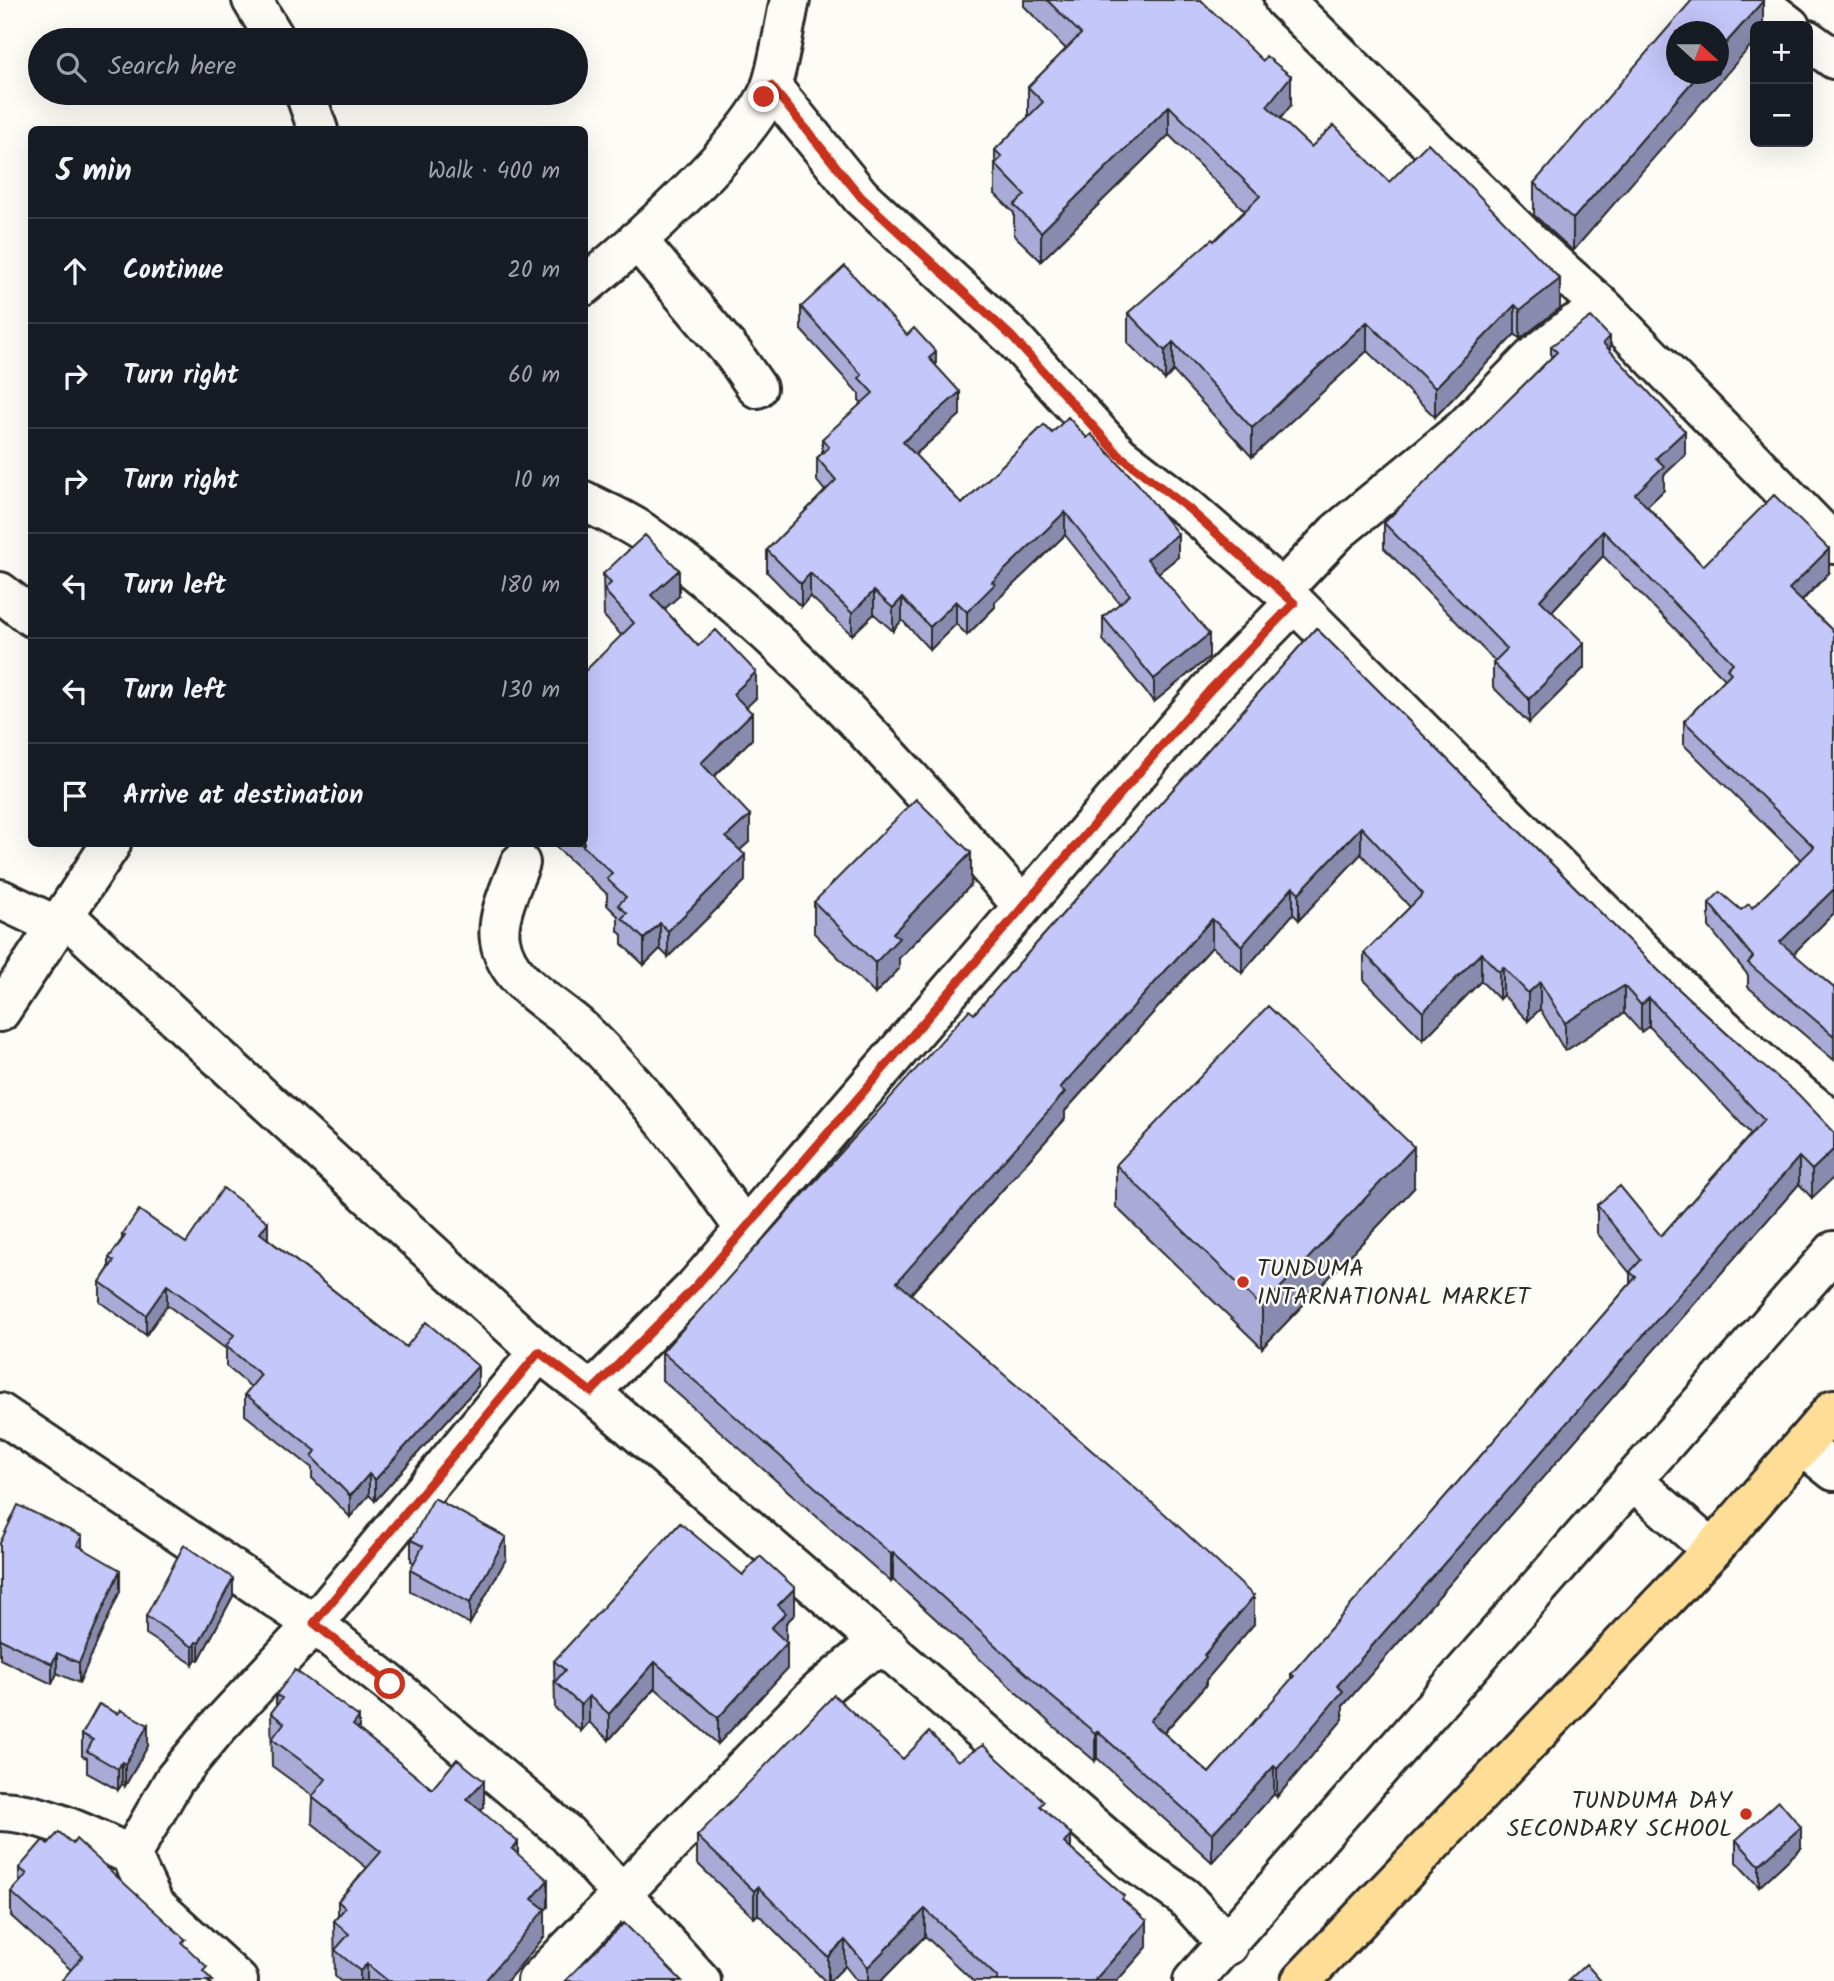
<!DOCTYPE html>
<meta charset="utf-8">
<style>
body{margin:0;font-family:Kalam,sans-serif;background:#242831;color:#f1f3f6}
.controls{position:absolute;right:21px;top:21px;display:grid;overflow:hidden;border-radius:10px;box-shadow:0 7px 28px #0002}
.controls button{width:63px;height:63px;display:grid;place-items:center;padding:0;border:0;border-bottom:2px solid #363941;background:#171b24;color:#f1f3f6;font:35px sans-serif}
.compass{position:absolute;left:1666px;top:21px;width:63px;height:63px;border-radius:50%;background:#171b24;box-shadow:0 7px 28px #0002;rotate:111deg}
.stop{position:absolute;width:21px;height:21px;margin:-16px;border:5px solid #c8321e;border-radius:50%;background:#fff}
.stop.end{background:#c8321e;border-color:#fff;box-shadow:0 2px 7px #0008}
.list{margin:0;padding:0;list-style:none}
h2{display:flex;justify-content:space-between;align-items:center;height:91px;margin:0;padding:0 28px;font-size:30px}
h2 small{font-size:23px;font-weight:400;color:#9ea1a6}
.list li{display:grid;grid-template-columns:46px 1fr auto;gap:21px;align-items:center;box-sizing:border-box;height:105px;padding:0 28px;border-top:2px solid #363941}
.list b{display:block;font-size:26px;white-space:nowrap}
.list em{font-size:23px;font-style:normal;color:#9ea1a6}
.icon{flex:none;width:38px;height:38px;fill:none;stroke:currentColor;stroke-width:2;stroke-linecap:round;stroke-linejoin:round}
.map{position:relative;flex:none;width:1834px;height:1981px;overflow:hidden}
.search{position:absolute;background:#171b24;box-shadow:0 7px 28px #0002;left:28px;top:28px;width:560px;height:77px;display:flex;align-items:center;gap:18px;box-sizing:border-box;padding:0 24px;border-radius:38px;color:#9ea1a6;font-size:26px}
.panel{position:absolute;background:#171b24;box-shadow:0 7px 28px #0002;left:28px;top:126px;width:560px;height:721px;border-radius:10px}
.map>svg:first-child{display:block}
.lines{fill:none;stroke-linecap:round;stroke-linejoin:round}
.minor-casing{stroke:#2b2b2b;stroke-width:44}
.trunk-casing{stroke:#2b2b2b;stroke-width:44}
.minor{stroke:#fdfcf7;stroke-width:38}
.trunk{stroke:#fede96;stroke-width:38}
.wall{fill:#a9abd6;stroke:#2b2b2b;stroke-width:2;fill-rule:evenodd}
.shaded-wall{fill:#898bae;stroke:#2b2b2b;stroke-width:2}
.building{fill:#c4c7f9;stroke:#2b2b2b;stroke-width:2;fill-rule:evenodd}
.route{stroke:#c8321e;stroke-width:9}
.poi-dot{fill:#c8321e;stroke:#fdfcf7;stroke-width:2.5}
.labels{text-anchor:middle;stroke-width:5;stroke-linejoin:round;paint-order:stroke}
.poi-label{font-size:24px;fill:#2b2b2b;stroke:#fdfcf7;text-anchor:start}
</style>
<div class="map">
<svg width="1834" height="1981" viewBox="0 0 1834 1981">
<rect width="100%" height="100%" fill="#fdfcf7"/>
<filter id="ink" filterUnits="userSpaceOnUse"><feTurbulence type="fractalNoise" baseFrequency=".0143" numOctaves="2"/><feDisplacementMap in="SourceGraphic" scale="14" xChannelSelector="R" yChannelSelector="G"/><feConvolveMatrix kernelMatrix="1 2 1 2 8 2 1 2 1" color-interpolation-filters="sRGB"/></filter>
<g filter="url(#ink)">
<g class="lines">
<defs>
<path id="minor" d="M252,0L276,40
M1284,0L1531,243L1606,310L1834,544
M1756,0L1790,26
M1808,40L1834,59
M771,86L861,197L1011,336L1119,455L1189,509L1282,590L1674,983L1767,1068L1834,1122
M305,93L318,130
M637,240L734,355L757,388
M584,286C632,247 754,139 772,84C780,57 784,27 790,0
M584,501C603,511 623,519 641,531C787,633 905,772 1022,905
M1282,590L1337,532L1463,429L1533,357L1575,324L1606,310
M0,592L32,617
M520,863C512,885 496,916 500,940C506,982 553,1003 581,1029C642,1087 695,1159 744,1228
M0,899L57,926
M64,915L539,1352L591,1392L1135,1863L1184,1897L1228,1945
M0,1012L111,844
M591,1392L695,1287L1210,689L1294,603
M0,1413L314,1624L390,1684L567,1834L701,1981
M1804,1447L1834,1471
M1632,1480L1712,1550
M0,1811C44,1812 91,1837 131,1855
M238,1981L154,1904L131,1855L174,1780L216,1729L314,1624L539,1352
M537,1981L818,1692L860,1657L888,1646
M1193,1981L1834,1251"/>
<path id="trunk" d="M1301,1981L1712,1550L1834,1409"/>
</defs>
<!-- minor casing -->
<use href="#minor" class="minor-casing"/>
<!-- trunk casing -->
<use href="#trunk" class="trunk-casing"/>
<!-- minor -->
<use href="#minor" class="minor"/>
<!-- trunk -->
<use href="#trunk" class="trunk"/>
</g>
<!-- wall -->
<path class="wall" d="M1024,0H1201L1291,105L1280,119L1311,147L1389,182L1560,308L1520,339L1515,334L1435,417L1367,351L1252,457L1173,371L1165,380L1128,343V313L1214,241L1245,211L1169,135L1041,261L1014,235V213L995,194V150L1028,117V87L1066,49L1024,6Z
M1763,26L1573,251L1534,215V183Z
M801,307L936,366L960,415L915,455L962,504L1044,425L1178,557L1158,573L1209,657L1154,702L1103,640V617L1120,604L1065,535L995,602V607L967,635L956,624L930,650L902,620L893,631L874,614L852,635L810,596L801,607L767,572V550L825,491L817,481V458L822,453V439L862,403L859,400V394L801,330Z
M1551,346L1610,351L1685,455L1664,475V490L1647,506L1703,566L1829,573L1802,601L1834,632V913L1793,954L1834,988V1060L1748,987V975L1709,927V903L1741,910L1752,908L1801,860L1684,745V721L1725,679L1603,556L1552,611L1584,668L1529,723L1493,687V663L1495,661L1384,548V523L1551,358Z
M603,574L679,596L664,609L698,646L756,698L746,707L752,739L714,777L750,841L740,850L745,881L668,957L660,949L644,965L622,944V935L618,931V916L607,905V894L553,844H584L622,636L604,616Z
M1316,628L1659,971L1834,1132L1812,1198L1799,1184L1343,1706V1719L1277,1797L1274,1794L1212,1862L1097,1758L1095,1761L1052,1725L893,1580L891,1582L662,1380V1352L974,1014ZM1361,854L1410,907L1364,953V980L1423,1040L1481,981L1499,999L1503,995L1528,1021L1540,1009L1565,1051L1624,1013L1641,1032L1649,1026L1751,1134L1661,1236L1597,1205V1233L1630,1273V1284L1291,1674V1680L1209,1773L1164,1733L1206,1685V1680L1254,1624L911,1294L1065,1119V1111L1212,947L1242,973L1293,914L1299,920Z
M971,885L899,958V969L875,994L814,933V902Z
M1116,1165L1414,1188L1262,1348L1116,1207Z
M122,1235L186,1243L268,1239L406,1347L478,1386L375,1501L369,1495L350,1517L312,1478V1468L245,1415V1394L251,1387L226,1366V1349L167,1305L146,1335L100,1302V1282L109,1268V1258L122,1239Z
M411,1540L506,1559L470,1624L410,1591V1570L414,1563L411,1561Z
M0,1543L82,1548L120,1591L79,1683L57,1673L52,1684L0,1659Z
M743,1575L795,1614L786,1623V1639L784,1641L787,1669L718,1744L655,1688L609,1740L589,1722L581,1731L555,1708L554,1661Z
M233,1596L199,1660L196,1659L193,1664L146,1634V1616Z
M276,1695L359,1730L432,1789L484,1807L481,1811L518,1855L548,1907L545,1910V1936L507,1981H340L335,1976L334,1921L338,1916V1901L367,1868L312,1823L313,1796L272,1766L271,1713L276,1706Z
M82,1734L148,1746L125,1786L122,1784L118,1790L87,1773V1758L82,1756Z
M903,1759L958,1761L1044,1809L1071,1849L1124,1901L1147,1947L1117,1981H973L925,1936L881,1981H857L845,1966L830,1981H825L758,1914L754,1918L697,1863V1836Z
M1736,1840L1801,1848L1759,1887L1736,1862Z
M19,1868L185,1939L71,1970L11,1916V1892L19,1883Z"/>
<!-- shaded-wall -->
<path class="shaded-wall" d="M1763,1V26H1755V41L1573,251V219L1699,74H1718V52Z
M1291,76V105L1267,135V106Z
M1169,106V135L1041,261V232Z
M1560,279V308L1520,339V310Z
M1515,305V334L1435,417V388Z
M1367,322V351L1252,457V428Z
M1610,337V361L1603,343Z
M1173,342V371L1165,380V351Z
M936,352V374L929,358Z
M960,392V415L903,465V442Z
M1685,431V455L1664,475V490L1635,518V494L1656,458Z
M1065,512V535L995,602V607L967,635V612L992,582Z
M1603,531V556L1540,624V600Z
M1178,534V557L1147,582V559Z
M1829,549V573L1789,613V589Z
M679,570V596L651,621V595Z
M810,573V596L801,607V584Z
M874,591V614L852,635V613Z
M902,598V620L893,631V608Z
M956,601V624L930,650V627Z
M1209,634V657L1154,702V679Z
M1584,643V668L1529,723V699Z
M756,672V698L733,720V694Z
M752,713V739L701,789V763Z
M750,815V841L726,863V837Z
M1361,827V854L1299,920V893Z
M971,853V885L899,958V969L875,994V963L893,933Z
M745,855V881L668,957V931Z
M1293,887V914L1242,973V946Z
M1834,889V913L1780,967V942Z
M1212,919V947L1065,1111V1119L897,1309V1282L1060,1088Z
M660,923V949L644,965V939Z
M1481,953V981L1423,1040V1012Z
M1503,967V995L1499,999V972Z
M1540,982V1009L1528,1021V993Z
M1624,986V1013L1565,1051V1023Z
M1649,998V1026L1641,1032V1005Z
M1414,1147V1188L1262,1348V1307Z
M1834,1149V1177L1812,1198V1170Z
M1799,1157V1184L1343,1706V1719L1277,1797V1769L1337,1686Z
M268,1222V1242L260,1233Z
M167,1285V1305L146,1335V1315Z
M478,1366V1386L375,1501V1480Z
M369,1474V1495L350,1517V1496Z
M82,1536V1556L77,1545Z
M506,1537V1559L470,1624V1603Z
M893,1552V1580L891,1582V1554Z
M120,1570V1591L79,1683V1663Z
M233,1578V1596L199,1660V1643Z
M795,1588V1614L786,1623V1639L771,1654V1628L778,1605Z
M1254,1596V1624L1206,1680V1685L1150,1748V1721Z
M196,1642V1659L193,1664V1647Z
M787,1643V1669L718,1744V1718Z
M57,1653V1673L52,1684V1664Z
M655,1662V1688L609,1740V1714Z
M589,1696V1722L581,1731V1705Z
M359,1717V1744L353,1725Z
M148,1725V1746L125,1786V1764Z
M1097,1731V1758L1095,1761V1733Z
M122,1762V1784L118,1790V1769Z
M1274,1766V1794L1212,1862V1834Z
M484,1781V1807L467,1826V1799Z
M1801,1827V1848L1759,1887V1865Z
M1071,1834V1861L1064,1843Z
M518,1842V1869L512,1849Z
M548,1880V1907L545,1910V1936L507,1981H485L532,1899Z
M758,1887V1914L754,1918V1891Z
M925,1909V1936L881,1981H868V1967Z
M1147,1921V1947L1117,1981H1094Z
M845,1940V1966L830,1981H828V1957Z
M367,1964V1981H360V1971Z"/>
<!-- building -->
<path class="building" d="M1047,0H1201L1263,61L1266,56L1291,76L1267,106L1311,147L1334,125L1389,182L1428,143L1560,279L1520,310L1515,305L1435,388L1367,322L1252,428L1173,342L1165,351L1128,313L1212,239L1214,241L1260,196L1169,106L1041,232L1014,205L1025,195L995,164L1002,157L995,150L1043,102L1028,87L1081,34Z
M1692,0H1761L1763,1L1718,52V32H1676V74H1699L1573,219L1534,183Z
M845,266L907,335L914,328L936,352L929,358L960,392L903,442L962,504L1044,425L1052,433L1068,417L1087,438L1091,434L1138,484L1178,534L1147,559L1209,634L1154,679L1103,617L1130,595L1065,512L992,582L995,584L967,612L956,601L930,627L902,598L893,608L874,591L852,613L810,573L801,584L767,550L836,480L817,458L829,447L822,439L873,393L859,378L862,375L801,307Z
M1591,317L1610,337L1603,343L1685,431L1656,458L1664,466L1635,494L1703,566L1774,495L1829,549L1789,589L1834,632V889L1780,942L1834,988V1036L1748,963L1753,957L1709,903L1720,892L1741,910L1749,904L1752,908L1814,847L1684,721L1731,673L1727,669L1733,663L1603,531L1540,600L1584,643L1529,699L1493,663L1507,649L1384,523L1557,352L1551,346Z
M645,535L679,570L651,595L698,646L716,630L756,672L733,694L752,713L701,763L750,815L726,837L745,855L668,931L660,923L644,939L622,918L627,913L618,905L626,897L607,879L612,873L581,844H584V672L634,623L604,590L611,583L603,574Z
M1316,628L1659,971L1752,1057L1798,1094L1834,1132V1149L1812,1170L1799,1157L1337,1686L1343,1691L1277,1769L1274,1766L1212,1834L1097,1731L1095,1733L1052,1697L893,1552L891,1554L662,1352L969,1010L974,1014ZM1361,827L1423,894L1364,953L1423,1012L1481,953L1499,972L1503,967L1528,993L1540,982L1565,1023L1624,986L1641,1005L1649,998L1764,1120L1661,1236L1620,1186L1597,1205L1641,1260L1630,1272L1636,1277L1291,1674L1294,1676L1209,1773L1150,1721L1206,1657L1204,1655L1254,1596L1165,1514L897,1282L1065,1092L1060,1088L1212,919L1242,946L1293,887L1299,893Z
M916,799L971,853L893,933L899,938L875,963L814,902Z
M1268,1006L1414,1147L1262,1307L1116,1165Z
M223,1188L268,1222L260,1233L406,1347L426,1322L478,1366L375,1480L369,1474L350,1496L312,1457L316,1451L245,1394L261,1375L226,1346L234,1335L167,1285L146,1315L100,1282L114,1261L109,1258L125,1236L122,1235L139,1210L186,1243Z
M434,1498L506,1537L470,1603L410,1570L423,1546L411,1540Z
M18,1505L82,1536L77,1545L120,1570L79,1663L57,1653L52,1664L0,1639V1543Z
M680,1523L743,1575L760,1556L795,1588L778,1605L786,1613L771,1628L787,1643L718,1718L655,1662L609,1714L589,1696L581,1705L555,1682L565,1670L554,1661Z
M184,1545L233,1578L199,1643L196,1642L193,1647L146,1616Z
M295,1670L359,1717L353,1725L432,1789L457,1759L484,1781L467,1799L518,1842L512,1849L548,1880L532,1899L545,1909L485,1981H388L367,1964L360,1971L335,1950L349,1934L334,1921L345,1908L338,1901L381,1852L312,1797L326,1779L272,1739L284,1723L271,1713L282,1698L276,1695Z
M834,1695L903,1759L929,1732L958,1761L983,1745L1044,1801L1040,1806L1071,1834L1064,1843L1124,1896L1122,1899L1147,1921L1094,1981H996L998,1978L925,1909L868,1967L845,1940L828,1957L758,1887L754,1891L697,1836Z
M99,1704L118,1714L121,1710L148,1725L125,1764L122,1762L118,1769L87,1751L93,1740L82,1734Z
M1779,1801L1801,1827L1759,1865L1736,1840Z
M59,1832L73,1844L76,1839L185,1939L182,1943L207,1967L203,1971L213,1981H61L83,1956L11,1892L27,1874L19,1868L43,1840L48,1844Z
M624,1923L682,1981H565Z
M1586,1964L1601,1981H1568Z"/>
</g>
<g class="lines" filter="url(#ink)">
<!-- route -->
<path class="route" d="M390,1684L314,1623L539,1352L591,1392L695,1287L1210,690L1294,603L1189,509L1119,455L1011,336L861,197L771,86L764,97"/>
</g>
<!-- markers -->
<g class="poi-dot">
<circle cx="1243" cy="1282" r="7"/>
<circle cx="1746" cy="1814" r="7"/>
</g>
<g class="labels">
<!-- poi labels -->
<g class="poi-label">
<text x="1257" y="1276">TUNDUMA<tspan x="1257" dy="28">INTARNATIONAL MARKET</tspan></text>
<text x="1732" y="1808" text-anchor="end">TUNDUMA DAY<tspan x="1732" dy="28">SECONDARY SCHOOL</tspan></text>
</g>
</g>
</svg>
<div class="controls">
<button>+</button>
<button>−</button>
</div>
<svg class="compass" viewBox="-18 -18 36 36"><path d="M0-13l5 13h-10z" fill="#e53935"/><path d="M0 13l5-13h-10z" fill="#9ea1a6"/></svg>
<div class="stop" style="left:390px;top:1684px"></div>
<div class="stop end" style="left:764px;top:97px"></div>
<div class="search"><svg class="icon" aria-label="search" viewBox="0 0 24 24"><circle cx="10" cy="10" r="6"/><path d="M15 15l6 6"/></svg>Search here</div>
<section class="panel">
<h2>5 min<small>Walk · 400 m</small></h2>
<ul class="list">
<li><svg class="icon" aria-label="ahead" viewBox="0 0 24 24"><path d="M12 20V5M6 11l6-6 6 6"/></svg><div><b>Continue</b></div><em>20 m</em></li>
<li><svg class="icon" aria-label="right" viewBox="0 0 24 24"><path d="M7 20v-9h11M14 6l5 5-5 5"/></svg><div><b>Turn right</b></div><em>60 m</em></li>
<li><svg class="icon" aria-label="right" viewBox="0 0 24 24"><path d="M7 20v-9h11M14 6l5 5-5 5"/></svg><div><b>Turn right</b></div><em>10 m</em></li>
<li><svg class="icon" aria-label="left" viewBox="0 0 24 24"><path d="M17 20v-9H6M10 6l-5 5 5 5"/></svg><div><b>Turn left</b></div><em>180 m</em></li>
<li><svg class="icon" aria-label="left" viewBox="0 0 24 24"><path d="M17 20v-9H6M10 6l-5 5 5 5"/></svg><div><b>Turn left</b></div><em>130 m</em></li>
<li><svg class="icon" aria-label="arrive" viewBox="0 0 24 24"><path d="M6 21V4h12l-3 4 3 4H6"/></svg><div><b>Arrive at destination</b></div></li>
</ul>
</section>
</div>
